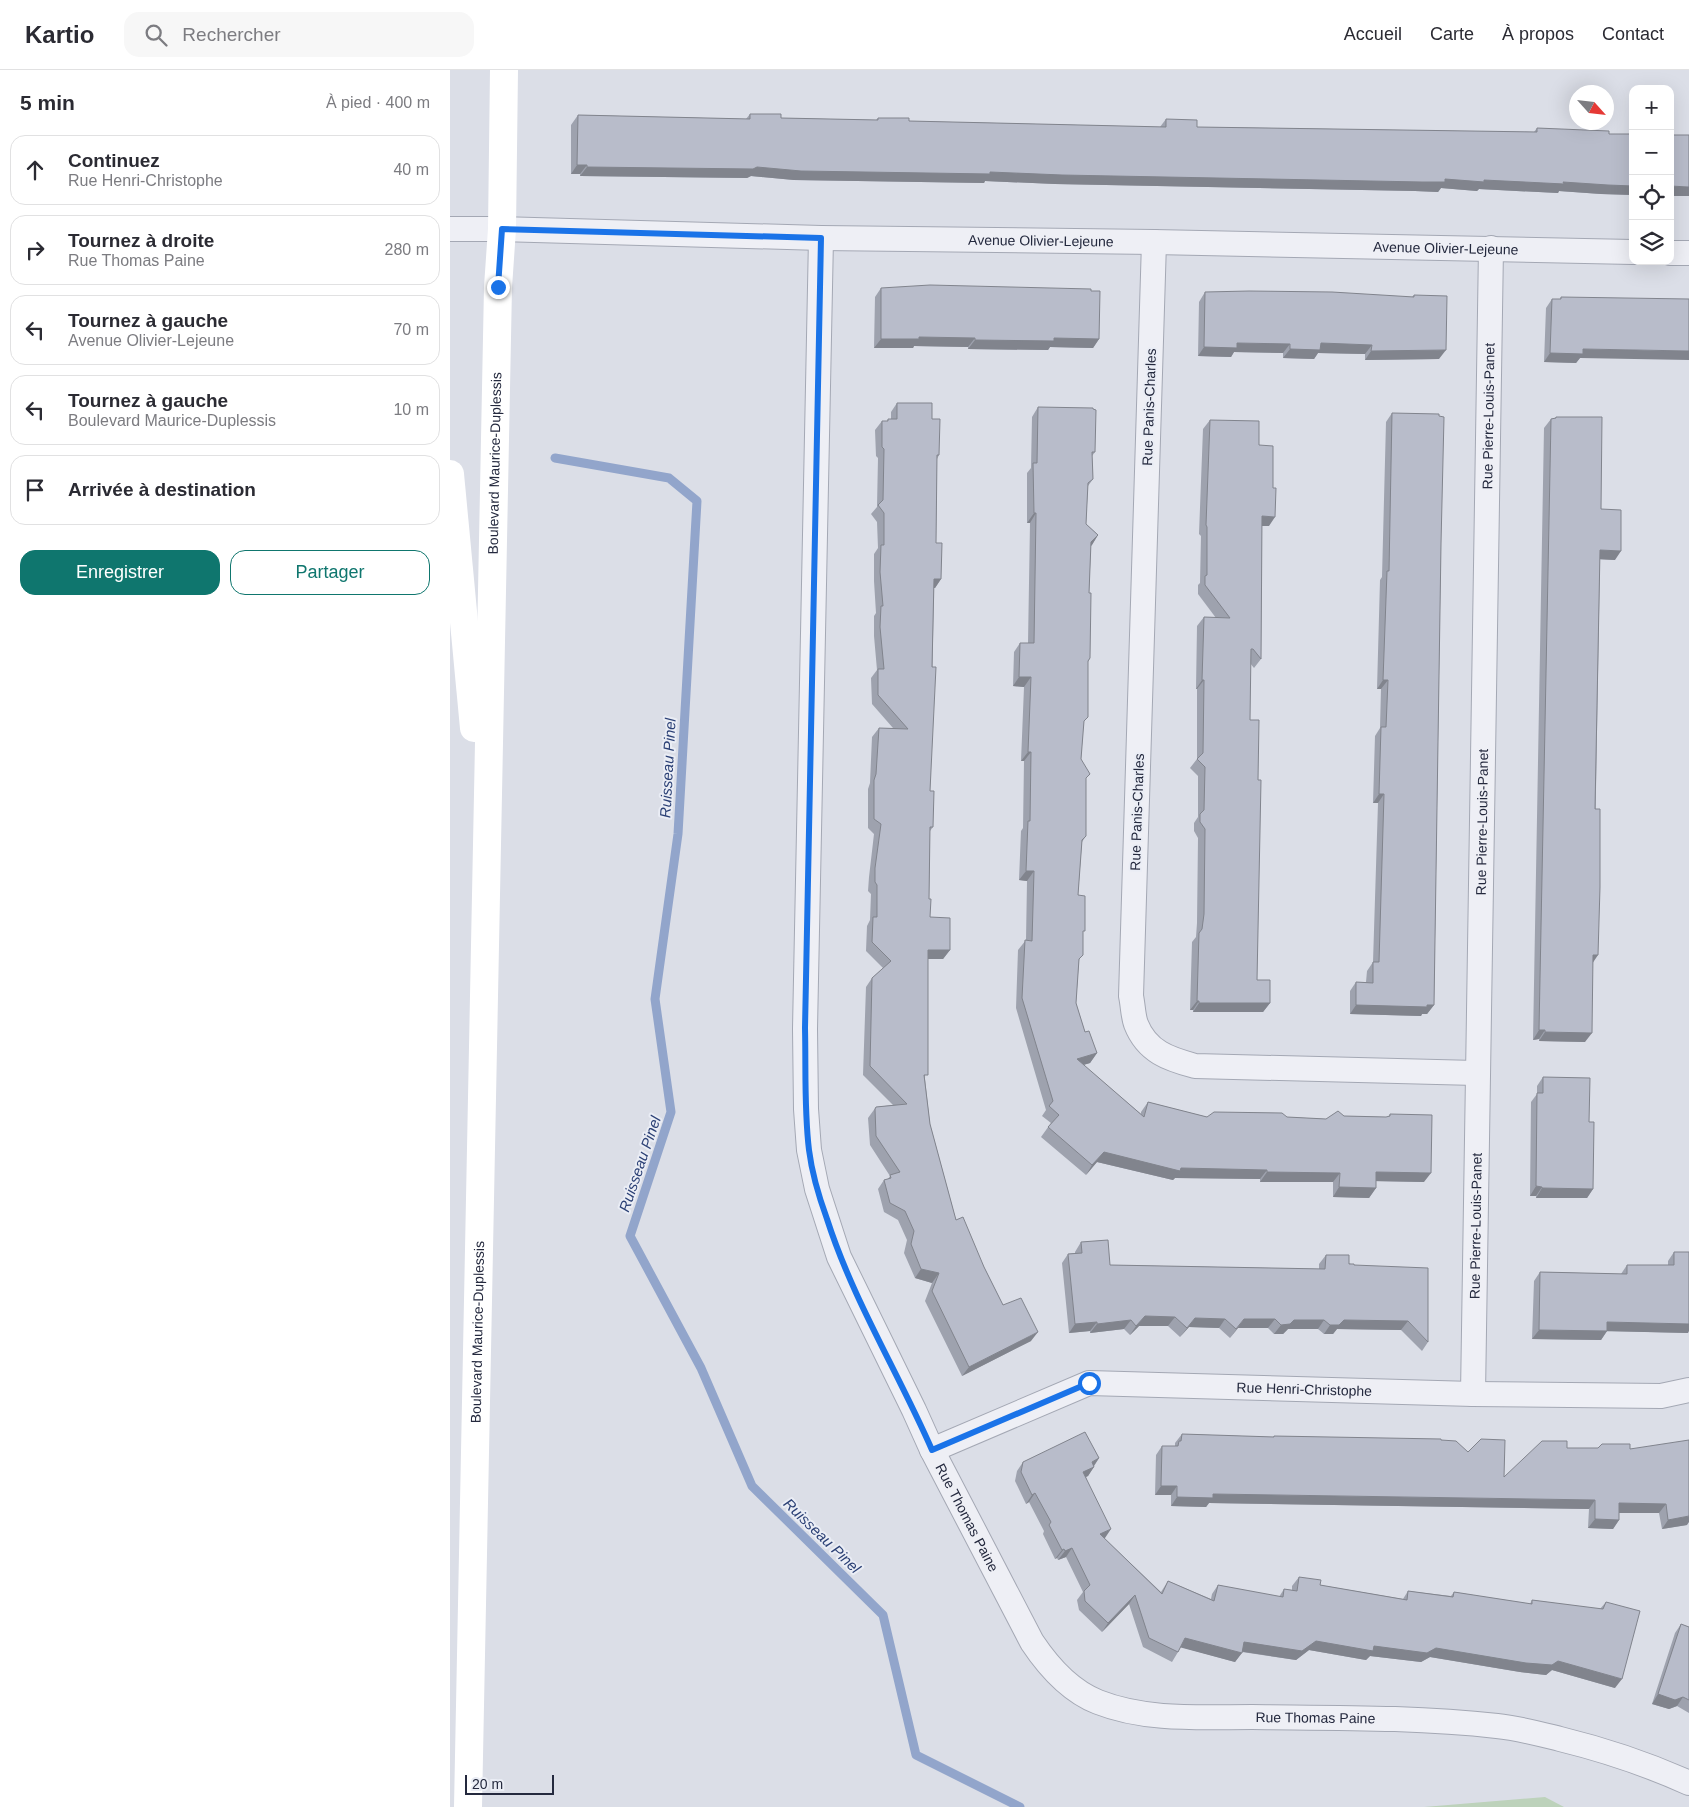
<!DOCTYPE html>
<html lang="fr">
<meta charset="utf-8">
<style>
body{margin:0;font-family:Helvetica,sans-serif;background:#f7f7f7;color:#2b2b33}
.controls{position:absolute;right:15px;top:15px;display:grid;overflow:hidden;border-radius:10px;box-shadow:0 5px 20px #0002}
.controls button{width:45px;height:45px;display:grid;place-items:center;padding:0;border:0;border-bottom:1px solid #e1e1e2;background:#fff;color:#2b2b33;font:25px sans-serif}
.compass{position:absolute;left:1119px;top:15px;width:45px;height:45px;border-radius:50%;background:#fff;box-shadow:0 5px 20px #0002;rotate:117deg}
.scale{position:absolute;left:15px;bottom:12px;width:89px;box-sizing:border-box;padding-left:5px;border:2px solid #24293e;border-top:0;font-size:14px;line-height:18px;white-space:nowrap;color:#24293e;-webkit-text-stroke:4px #eaedf5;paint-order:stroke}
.stop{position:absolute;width:15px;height:15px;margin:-11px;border:4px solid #1a73e8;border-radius:50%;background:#fff}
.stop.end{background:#1a73e8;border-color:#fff;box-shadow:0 1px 5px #0008}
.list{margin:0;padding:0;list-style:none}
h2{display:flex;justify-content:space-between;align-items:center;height:65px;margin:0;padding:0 20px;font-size:21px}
h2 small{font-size:16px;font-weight:400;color:#7c7c81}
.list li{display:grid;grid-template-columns:32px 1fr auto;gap:15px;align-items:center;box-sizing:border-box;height:70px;margin:0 10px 10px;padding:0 10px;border:1px solid #e1e1e2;border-radius:15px}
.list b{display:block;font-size:19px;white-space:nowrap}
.list p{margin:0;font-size:16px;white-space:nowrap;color:#7c7c81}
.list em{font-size:16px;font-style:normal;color:#7c7c81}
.actions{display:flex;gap:10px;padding:15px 20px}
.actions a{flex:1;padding:11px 0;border:1px solid #0f766e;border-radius:15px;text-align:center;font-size:18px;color:#0f766e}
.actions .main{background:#0f766e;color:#fff}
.icon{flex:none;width:28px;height:28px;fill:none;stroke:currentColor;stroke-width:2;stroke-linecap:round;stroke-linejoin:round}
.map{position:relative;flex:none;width:1239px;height:1737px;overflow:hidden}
header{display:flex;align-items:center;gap:30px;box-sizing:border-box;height:70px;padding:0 25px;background:#fff;border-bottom:1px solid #e1e1e2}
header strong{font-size:24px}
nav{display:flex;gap:28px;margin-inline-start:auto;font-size:18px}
.search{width:350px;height:45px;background:#f7f7f7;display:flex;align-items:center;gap:12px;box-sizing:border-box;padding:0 18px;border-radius:15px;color:#7c7c81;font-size:19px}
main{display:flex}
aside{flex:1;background:#fff}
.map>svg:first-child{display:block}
.green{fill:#bdd2bb}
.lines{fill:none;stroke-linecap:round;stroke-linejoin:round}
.stream{stroke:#92a5cb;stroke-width:9}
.street-casing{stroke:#a4a8b4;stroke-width:26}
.street{stroke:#eeeff5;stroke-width:24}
.secondary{stroke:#fff;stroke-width:28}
.wall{fill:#9ea2ae}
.shaded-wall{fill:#81848d}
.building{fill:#b8bcca;stroke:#81848d}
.route{stroke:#1a73e8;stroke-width:6}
.labels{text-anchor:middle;stroke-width:4;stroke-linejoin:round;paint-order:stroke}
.street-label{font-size:14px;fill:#24293e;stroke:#eaedf5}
.water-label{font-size:15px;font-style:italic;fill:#2b4075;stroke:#eaedf5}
</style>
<header>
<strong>Kartio</strong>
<div class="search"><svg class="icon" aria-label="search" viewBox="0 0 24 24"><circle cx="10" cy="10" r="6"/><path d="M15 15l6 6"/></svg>Rechercher</div>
<nav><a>Accueil</a><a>Carte</a><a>À propos</a><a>Contact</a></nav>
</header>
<main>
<aside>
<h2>5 min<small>À pied · 400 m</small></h2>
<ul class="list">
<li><svg class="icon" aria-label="ahead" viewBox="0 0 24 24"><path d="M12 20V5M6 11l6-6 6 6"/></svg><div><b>Continuez</b><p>Rue Henri-Christophe</p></div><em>40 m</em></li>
<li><svg class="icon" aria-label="right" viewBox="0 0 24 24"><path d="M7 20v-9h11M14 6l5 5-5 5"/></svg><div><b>Tournez à droite</b><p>Rue Thomas Paine</p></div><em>280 m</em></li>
<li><svg class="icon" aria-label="left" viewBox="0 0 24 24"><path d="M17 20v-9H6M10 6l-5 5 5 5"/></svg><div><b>Tournez à gauche</b><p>Avenue Olivier-Lejeune</p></div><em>70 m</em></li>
<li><svg class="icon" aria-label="left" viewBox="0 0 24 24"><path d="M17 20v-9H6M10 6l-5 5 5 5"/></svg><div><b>Tournez à gauche</b><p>Boulevard Maurice-Duplessis</p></div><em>10 m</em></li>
<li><svg class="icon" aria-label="arrive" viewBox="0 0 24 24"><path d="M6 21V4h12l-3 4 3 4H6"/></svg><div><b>Arrivée à destination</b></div></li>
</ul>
<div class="actions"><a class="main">Enregistrer</a><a>Partager</a></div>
</aside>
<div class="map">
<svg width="1239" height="1737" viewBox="0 0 1239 1737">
<rect width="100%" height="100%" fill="#dbdee7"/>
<!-- green -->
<path class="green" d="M1095,1727L1114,1737H974Z"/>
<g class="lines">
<!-- stream -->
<path class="stream" d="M105,388L219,408L247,431L228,764L205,929L221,1042L180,1166L251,1298L302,1416L433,1545L466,1685L570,1737"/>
<defs>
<g id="street">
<path id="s1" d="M0,159H52L371,168L704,172L1183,182"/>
<path id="s2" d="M371,168L355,959L356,1039L359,1080L367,1119L389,1187L464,1340L482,1380L582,1572C598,1596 620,1621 648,1632C696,1651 751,1647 802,1647C883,1648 966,1647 1047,1656C1068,1658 1090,1664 1110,1669C1155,1680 1197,1694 1239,1713"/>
<path d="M704,172L681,926C683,935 683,946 686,954C697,982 719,989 745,996L1026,1003"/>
<path d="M1220,183H1239"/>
<path id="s3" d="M1023,1324L1041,178"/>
<path id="s4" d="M482,1380L639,1313L1023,1324L1211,1326L1239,1320"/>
</g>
</defs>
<!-- street casing -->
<use href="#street" class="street-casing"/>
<!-- street -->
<use href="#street" class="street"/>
<!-- secondary -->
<g class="secondary">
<path d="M0,404L24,658"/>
<path id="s5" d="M18,1737L48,217L52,159L54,0"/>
</g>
</g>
<!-- wall -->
<path class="wall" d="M300,44L331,48L426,50L428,48L459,51L710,57L716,49L747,57L1084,62L1087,58L1159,64H1183V125L1151,124L1109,121L1108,123L1029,119L1027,121L991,118L988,122L965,121L605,114L535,111L534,113L344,110L301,106L297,108L130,106V104H121V55L128,45L296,49Z
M431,218L649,269L643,278L600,277L598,280L518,279V277L464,276L463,278H424L425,227Z
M755,222L962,227L964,225L989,289L915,290V284L868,283L864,289L833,288V283L784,282L781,287L748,286L749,232Z
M1111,227L1130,288L1126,293L1094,292L1096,238L1102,229H1110Z
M447,333L482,349L489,385L487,389L486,473L491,509L485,518H484L480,721L483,757L480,761L479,829L480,847L500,880L493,889H478L475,1009L480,1054L506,1150L534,1197L553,1235L581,1271L512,1306L475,1231L482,1213L465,1208L454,1183L457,1170L448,1150L434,1142L428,1119L434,1110L438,1109L440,1106L420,1075L418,1048L426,1037L443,1035L413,1005L416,917L422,908L433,898L416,881L417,856L420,850L421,824L418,821L419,807L424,764L418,758V719L420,713L422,667L429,658H443L422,634L421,608L427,600L424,566V546L426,543L424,511V484L428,478L427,452L421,444L427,437L428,388L426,386L425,360L432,351H437L438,349H441V342Z
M588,337L645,382L642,386L643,409L638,416L636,454L648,465L641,476L639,523L640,588L638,592L631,689L636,711V766L632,772L628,825L633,863L629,891L626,933L635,962L647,983L640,993L633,995L691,1044V1042L698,1032L757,1047H837L876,1049L894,1046L936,1047H938L940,1044L974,1112L926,1111V1118L919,1128L883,1127V1112H810V1109L725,1108L723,1110L647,1092L636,1105L591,1067L601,1053L592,1046L596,1040L566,938L568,880L576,870L577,811L569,810L571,761L573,758L574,691H571L574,617L563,616L564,582L570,573H578L580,453H577V403L581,398L582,347Z
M942,343L991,474L984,935L977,944H972L971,946L900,944V921L906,912H916L917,901L923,892L928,733H923L925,666L930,658L931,619H927L930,510L932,507L936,352Z
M1106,347L1151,439L1165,490L1150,489L1143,892L1135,972L1089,971V969L1083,970L1094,358L1101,349L1105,348Z
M760,350L809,375L819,456H812L811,589L804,598L800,593V650L808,710L807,910L820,933L813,942H743V940H740L742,872L746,867L747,853L748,768L744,761V753L748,747V706L740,698L747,689V619H746L747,556L754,547L766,548L748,524V515L750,513L751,466L749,464L753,359Z
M1093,1007L1139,1052L1143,1119L1137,1128H1086V1126H1080L1081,1032L1087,1024V1016Z
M631,1172L660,1195L869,1199V1194L876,1185L904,1195L978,1272L972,1281L951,1260L887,1259L883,1264H874L868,1259H838L833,1264H824L818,1258H788L780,1268L769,1258L739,1257L730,1267L718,1256H689L680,1265L674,1259L640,1263V1261L619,1263L612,1193L618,1184L625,1183V1182Z
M1224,1182L1238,1263L1157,1261L1151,1270L1082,1269L1084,1211L1090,1202L1171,1204L1177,1195H1218V1191Z
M732,1364L823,1367L824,1366L991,1370L1018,1382L1054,1407L1117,1378L1180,1379L1237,1455L1212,1459L1209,1443H1169V1450L1163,1459L1138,1458L1139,1439L759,1433L756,1437L721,1436V1425H705L706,1385L712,1376H725V1373Z
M649,1388L638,1406L636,1407L655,1468H654L711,1522L718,1511L761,1529L762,1524L768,1515L829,1527L834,1519L842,1520V1516L849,1507L870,1515L953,1529L958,1521L1001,1526L1004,1522L1080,1534L1082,1530L1150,1539L1156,1532L1165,1618L1102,1600L1096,1605L1070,1602L980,1587L971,1592L920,1586L916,1590L859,1580L846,1590L792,1582L785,1592L731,1577L722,1592L693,1577L679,1534L652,1562L629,1540L627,1530L633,1522L616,1487L608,1490L607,1488L605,1489L593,1464L594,1461L579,1432L576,1434L565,1411L567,1401L573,1392Z
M1231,1554L1239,1557V1643L1227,1636L1219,1639L1202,1634L1225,1563Z"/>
<!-- shaded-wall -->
<path class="shaded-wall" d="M127,95H137L130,104H121Z
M137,97H307L540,102L995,109L1113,112L1183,116V125L1151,124L1109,121L1108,123L1029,119L1027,121L991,118L988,122L965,121L605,114L535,111L534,113L344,110L301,106L297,108L130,106Z
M1220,116L1239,117V126H1220Z
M469,267L525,268L518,277L464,276L463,278H424L431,269Z
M604,268L649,269L643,278L600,277L598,280L518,279L525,270Z
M787,273L840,274L833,283L784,282L781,287L748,286L754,277Z
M871,273L922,275L915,284L868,283L864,289L833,288L840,279Z
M1133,279L1239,281V290L1130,288L1126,293L1094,292L1100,283Z
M996,280L989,289L915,290L921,281Z
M584,443H586L580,453H577Z
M812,446L825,447L819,456H806Z
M648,465L642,475L634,481L641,472Z
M1150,480L1171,481L1165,490L1144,489Z
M484,509H491L485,518H478Z
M569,607H581L574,617L563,616Z
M752,610H754L747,619H746Z
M933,610H938L931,619H927Z
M578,682H581L574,691H571Z
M929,724H934L928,733H923Z
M576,801H584L577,811L569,810Z
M478,880H500L493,889H472Z
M1143,885H1148L1142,894Z
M747,931H749L743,940H740Z
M749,933H820L813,942H743Z
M906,935H984L977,944H972L971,946L900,944Z
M1089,960H1095L1089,969L1083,970Z
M1095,962L1142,963L1135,972L1089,971Z
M647,983L640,993L620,999L627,989Z
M654,1082L731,1098L817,1100L810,1109L725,1108L723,1110L647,1092L636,1105L642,1095Z
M817,1102L890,1103L883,1112H810Z
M926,1102L981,1103L974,1112L919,1111Z
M1086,1116L1092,1117L1086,1126H1080Z
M889,1117L926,1118L919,1128L883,1127Z
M1092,1118L1143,1119L1137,1128H1086Z
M471,1199L489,1203L482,1213L465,1208Z
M695,1246L725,1247L718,1256H689L680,1265L686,1256Z
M745,1248L775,1249L769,1258L739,1257L730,1267Z
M794,1249H825L818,1258H788L780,1268Z
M681,1250L674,1259L640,1263L647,1254Z
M844,1250H874L868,1259H838L833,1264H824L831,1255Z
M894,1250L958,1251L951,1260L887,1259L883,1264H874L880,1255Z
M647,1252L640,1261L619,1263L625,1254Z
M1157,1252L1239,1254V1261L1238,1263L1151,1261Z
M1089,1260L1157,1261L1151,1270L1082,1269Z
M588,1262L581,1271L512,1306L519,1297Z
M649,1388L643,1397L642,1392Z
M644,1397L638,1406L627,1411L633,1402Z
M711,1416H727L721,1425H705Z
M585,1423L579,1432L576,1434L582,1425Z
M763,1424L1145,1430L1139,1439L759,1433L756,1437L721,1436L727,1427Z
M1169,1433L1216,1434L1209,1443H1163Z
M1239,1446V1452L1237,1455L1212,1459L1218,1450Z
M1145,1449L1169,1450L1163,1459L1138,1458Z
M661,1459L655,1468L644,1473L650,1464Z
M622,1478L616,1487L608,1490L615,1481Z
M614,1479L607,1488L605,1489L612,1480Z
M685,1525L679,1534L652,1562L658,1553Z
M735,1568L792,1583L785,1592L729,1577Z
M866,1571L924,1576L986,1578L1108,1591L1172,1609L1165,1618L1102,1600L1096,1605L1070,1602L980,1587L971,1592L920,1586L916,1590L859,1580L846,1590L788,1581L794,1572Z
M1208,1624L1233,1627L1227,1636L1219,1639L1202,1634Z"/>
<!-- building -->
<path class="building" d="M300,44H331V48L428,50V48H459V51L716,57V49L747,50V57L1087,62V58L1159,61V64H1183V116L1158,115L1113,112L1114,114L1034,110V112L995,109V112H972L612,105L540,102V104L351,101L307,97L303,99L137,97V95H127L128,45L300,49Z
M1220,65H1239V117L1220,116Z
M480,215L641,219V221H650L649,269L604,268V271L525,270V268L469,267V269H431V218Z
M799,221L882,222L964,227V225L997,226L996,280L921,281L922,275L871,273L870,280L840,279V274L787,273V278L754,277L755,222Z
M1111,227L1239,229V281L1133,279V284L1100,283L1102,229H1111Z
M447,333H482V349H490L489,385H487L486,473H492L491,509H484L482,597H486L480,721H484L483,757H480L479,829H481L480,847L500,848V880H478V1005H474L480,1054L506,1150L513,1147L534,1197L553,1235L571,1228L588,1262L519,1297L482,1221L489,1203L471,1199L461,1174L464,1161L455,1141L440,1133L434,1110L441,1108L440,1105L450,1102L426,1066L425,1039L426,1037L457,1034L420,996L422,908L441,891L422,872L423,847H427V815L425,812V798L431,754L424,749V710L426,704L429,658L458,659L428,625V599H434L430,557L431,536H433L430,502L431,475H434V443L428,435L433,430L434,379L432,377V351H438V349H447Z
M588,337L643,338V339L646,340L645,382H642L643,409L638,413L636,454L648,465L641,472L639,523H641L640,588L638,591V647L634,651L631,689L640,704L636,708V766L632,770L628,825L635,826V861H633V885L629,889L626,933L635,962L639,961L647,983L627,989L694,1047L698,1032L757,1047L764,1042L832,1043L837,1047L876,1049L888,1041L894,1046L936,1047L940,1046V1044L982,1045L981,1103L926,1102V1118L889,1117L890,1103L817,1102V1100L731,1098L730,1101L654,1082L642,1095L598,1057L609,1045L599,1036L603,1031L572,928L575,870L582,871L584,801H576L578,751H580L581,682H578L581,607H569L570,573H584L586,443H584L583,393H587Z
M942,343L989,344V346L994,347L991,474L984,935H977V937L906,935V912L923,913V892H929L934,724H929L931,657H936L938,610H933L937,501H939Z
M1106,347H1152L1151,439L1171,440V481L1150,480L1145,739H1150V817L1148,885H1143L1142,963L1095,962V960H1089L1101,349L1106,348Z
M760,350L809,351V375L823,376V418H826L825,447L812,446L811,589L803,579H801L800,650H809L808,710H811L807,910H820V933H749V931H747L749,863L752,859L754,844L755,759L750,752V744L754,740L755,697L747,689L753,683L754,610H752L754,547L780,548L755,515V506L757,505V457L756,455Z
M1093,1007L1140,1008L1139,1052H1144L1143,1119L1092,1118V1117L1086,1116L1087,1023H1093Z
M658,1170L660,1195L875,1199L876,1185H899V1194H904V1195L978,1198V1272L958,1251L894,1250L889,1255H880L874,1250H844L840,1254L831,1255L825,1249H794L786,1259L775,1249L745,1248L737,1258L725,1247L695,1246L686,1256L681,1250L647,1254V1252L625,1254L618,1184L632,1183L631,1172Z
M1224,1182H1239V1254L1157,1252V1261L1089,1260L1090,1202L1177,1204V1195H1224Z
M635,1362L649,1388L642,1392L644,1397L633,1402L661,1459L650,1464L712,1524L718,1511L764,1531L768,1515L833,1527L834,1519L847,1521L849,1507L871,1510L870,1515L957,1530L958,1521L1003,1527L1004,1522L1082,1534V1530L1153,1539L1156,1532L1190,1541L1172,1609L1108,1591L1102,1595L1076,1593L986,1578L977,1583L924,1576L923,1581L866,1571L852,1581L794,1572L792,1583L735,1568L728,1582L699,1568L685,1525L658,1553L635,1531L634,1521L640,1515L622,1478L615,1481L614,1479L612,1480L599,1455L601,1452L585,1423L582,1425L571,1402L573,1392Z
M732,1364L824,1367V1366L991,1369V1370L1006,1371L1018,1382L1031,1369L1055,1370L1054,1407L1092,1371H1117V1378H1148L1152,1374H1180V1379L1239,1370V1446L1218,1450L1216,1434L1169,1433V1450L1145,1449V1430L763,1424V1428L727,1427V1416H711L712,1376H728L729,1371H731Z
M1231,1554L1239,1557V1630L1233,1627L1225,1630L1208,1624Z"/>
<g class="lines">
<!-- route -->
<path class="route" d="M48,217L52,159L371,168L355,958C356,999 354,1040 359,1080C362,1104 369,1127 377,1149C403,1230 448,1302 482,1380L639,1313"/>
</g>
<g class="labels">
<!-- street labels -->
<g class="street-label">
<text dy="5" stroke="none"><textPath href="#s1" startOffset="591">Avenue Olivier-Lejeune</textPath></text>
<text dy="5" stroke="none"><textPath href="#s1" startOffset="996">Avenue Olivier-Lejeune</textPath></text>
<text transform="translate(699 337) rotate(-88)" y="5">Rue Panis-Charles</text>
<text dy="5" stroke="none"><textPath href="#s3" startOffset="978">Rue Pierre-Louis-Panet</textPath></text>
<text dy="5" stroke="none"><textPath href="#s5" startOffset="1344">Boulevard Maurice-Duplessis</textPath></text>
<text transform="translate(687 742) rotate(-88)" y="5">Rue Panis-Charles</text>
<text dy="5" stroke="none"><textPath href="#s3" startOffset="572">Rue Pierre-Louis-Panet</textPath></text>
<text dy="5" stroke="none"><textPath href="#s3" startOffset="168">Rue Pierre-Louis-Panet</textPath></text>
<text dy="5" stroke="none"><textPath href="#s5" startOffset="475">Boulevard Maurice-Duplessis</textPath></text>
<text dy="5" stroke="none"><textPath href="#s4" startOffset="386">Rue Henri-Christophe</textPath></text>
<text dy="5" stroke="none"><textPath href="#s2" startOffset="1314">Rue Thomas Paine</textPath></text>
<text dy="5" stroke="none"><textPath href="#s2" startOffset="1764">Rue Thomas Paine</textPath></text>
</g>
<!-- water labels -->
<g class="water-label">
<text transform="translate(218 698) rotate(-87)" y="5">Ruisseau Pinel</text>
<text transform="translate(190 1094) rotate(-71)" y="5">Ruisseau Pinel</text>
<text transform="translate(372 1466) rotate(44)" y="5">Ruisseau Pinel</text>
</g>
</g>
</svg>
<div class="controls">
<button>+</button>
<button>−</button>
<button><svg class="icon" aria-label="locate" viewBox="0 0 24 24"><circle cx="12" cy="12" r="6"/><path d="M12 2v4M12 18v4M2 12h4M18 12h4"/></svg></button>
<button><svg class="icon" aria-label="layers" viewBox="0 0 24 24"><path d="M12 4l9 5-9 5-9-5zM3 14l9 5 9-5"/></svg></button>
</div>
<svg class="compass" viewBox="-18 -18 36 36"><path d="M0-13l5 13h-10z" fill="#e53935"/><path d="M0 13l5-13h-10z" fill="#7c7c81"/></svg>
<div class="scale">20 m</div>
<div class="stop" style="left:639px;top:1313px"></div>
<div class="stop end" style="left:48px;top:217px"></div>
</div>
</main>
